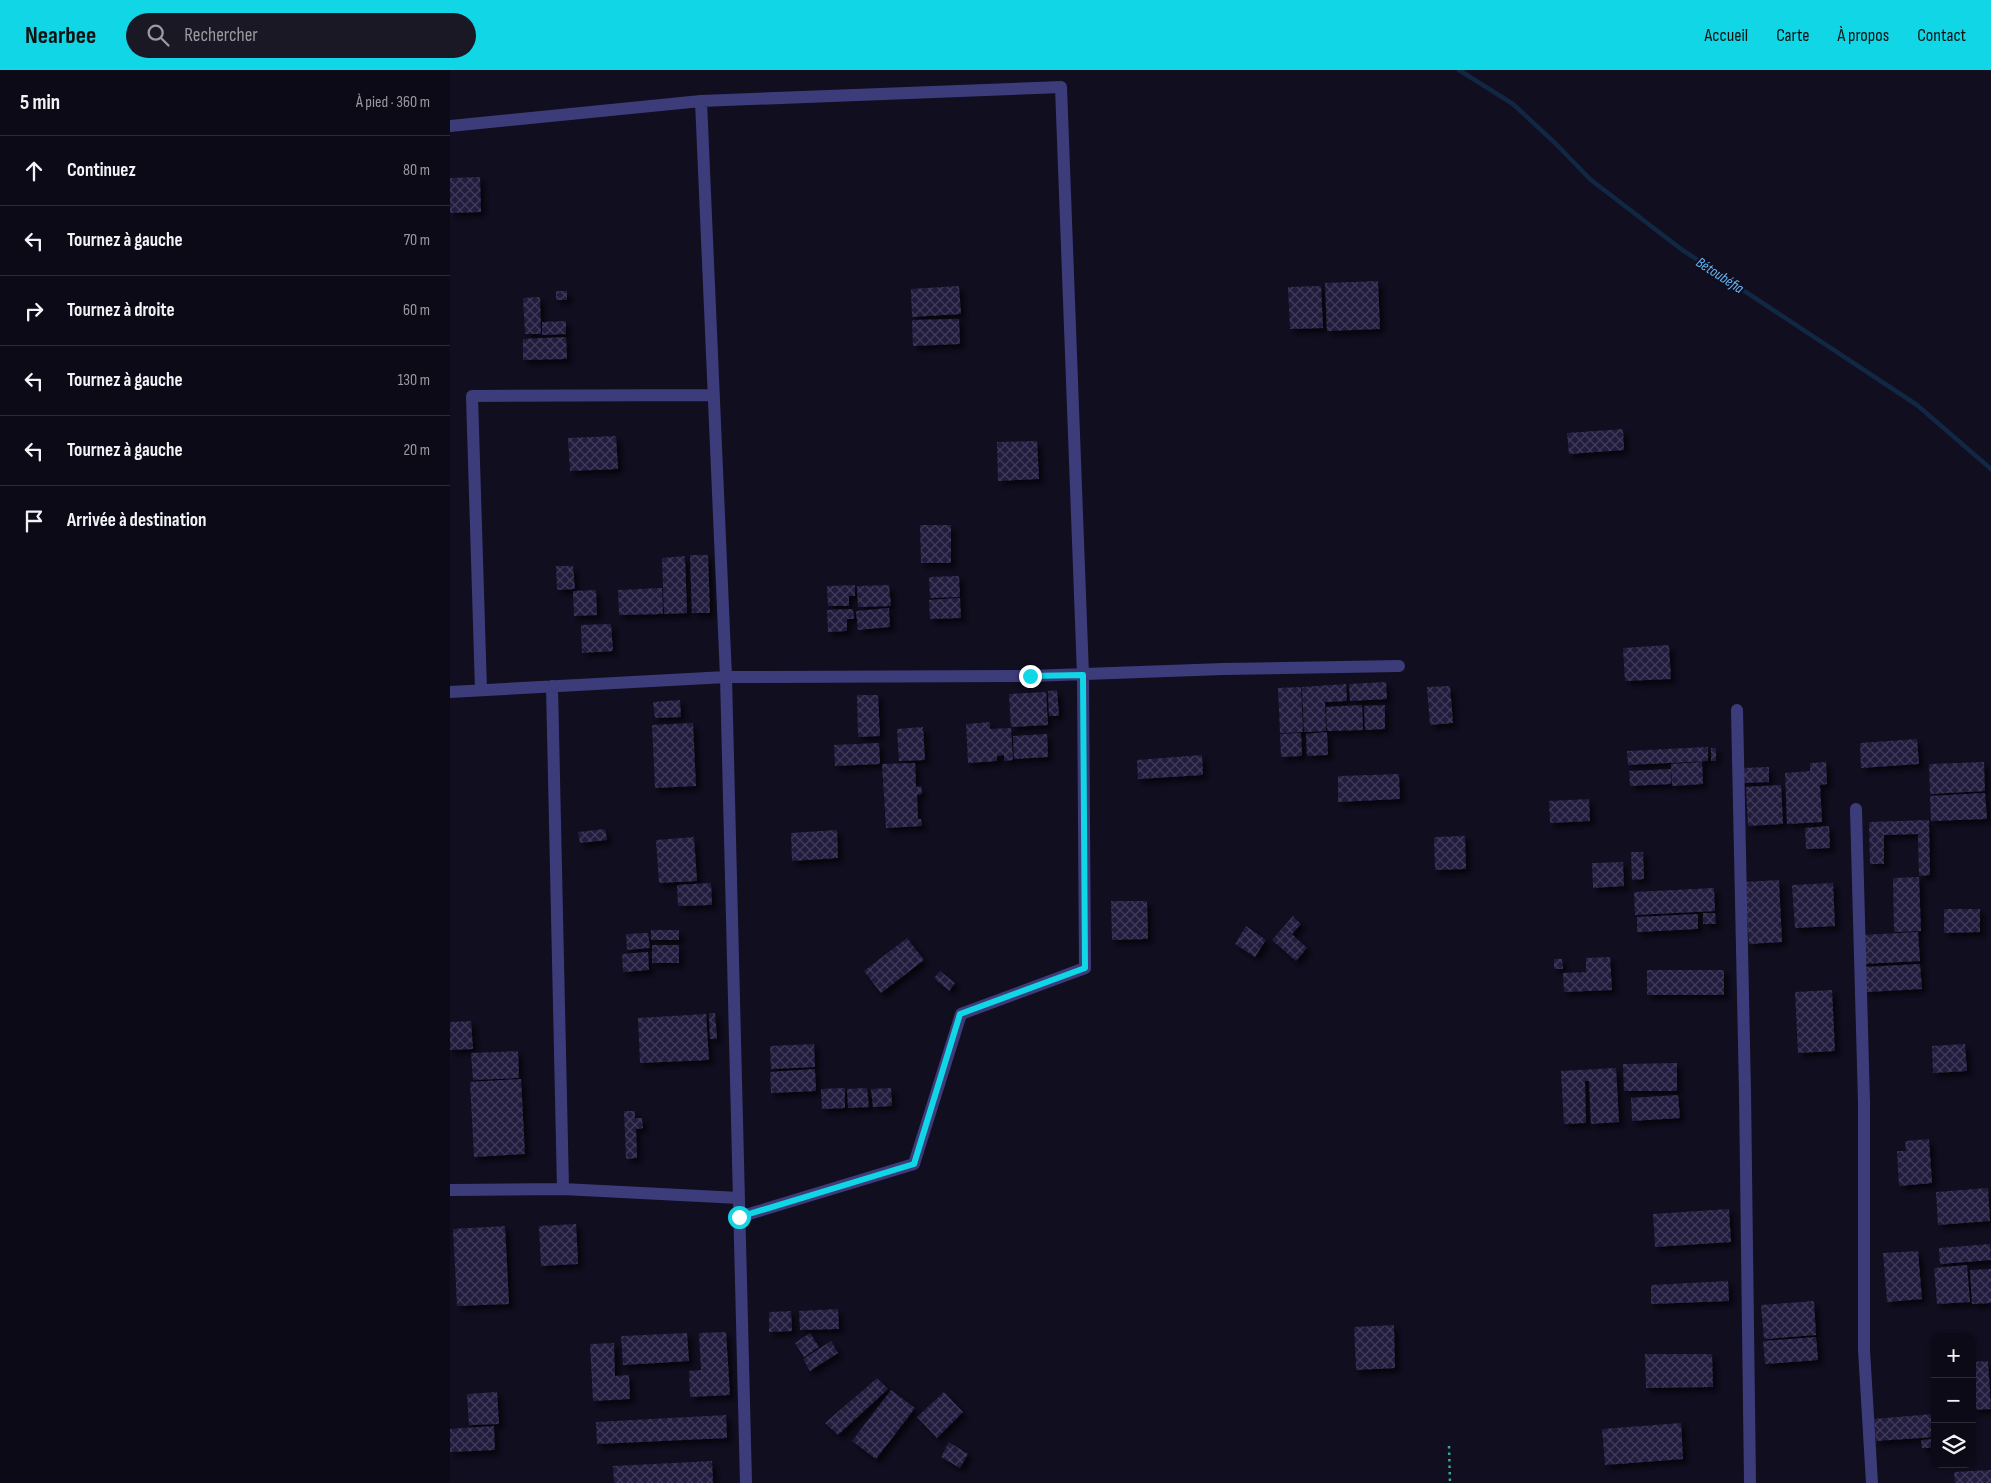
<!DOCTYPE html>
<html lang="fr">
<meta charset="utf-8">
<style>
body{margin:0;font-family:"Sofia Sans Condensed",sans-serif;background:#1a1824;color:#f1f3f6}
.controls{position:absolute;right:15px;bottom:15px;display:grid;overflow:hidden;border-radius:10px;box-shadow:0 1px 4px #0004}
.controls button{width:45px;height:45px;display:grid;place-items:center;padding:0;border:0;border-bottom:1px solid #2c2b36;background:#0c0a17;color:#f1f3f6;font:25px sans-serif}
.stop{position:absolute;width:15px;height:15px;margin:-11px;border:4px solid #11d6e5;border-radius:50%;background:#fff}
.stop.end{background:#11d6e5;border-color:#fff;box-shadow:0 1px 5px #0008}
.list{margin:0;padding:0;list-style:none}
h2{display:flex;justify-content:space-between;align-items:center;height:65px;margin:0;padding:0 20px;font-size:21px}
h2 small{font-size:16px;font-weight:400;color:#9a9aa1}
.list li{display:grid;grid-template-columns:32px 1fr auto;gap:15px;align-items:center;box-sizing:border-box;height:70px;padding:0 20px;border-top:1px solid #2c2b36}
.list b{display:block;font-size:19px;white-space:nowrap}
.list em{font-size:16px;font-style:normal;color:#9a9aa1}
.icon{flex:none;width:28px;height:28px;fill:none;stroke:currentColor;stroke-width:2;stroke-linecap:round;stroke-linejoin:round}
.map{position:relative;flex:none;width:1541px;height:1413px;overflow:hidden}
header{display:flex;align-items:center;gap:30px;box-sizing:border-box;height:70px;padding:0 25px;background:#11d6e5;color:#111}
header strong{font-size:24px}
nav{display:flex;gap:28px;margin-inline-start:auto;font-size:18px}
.search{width:350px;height:45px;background:#1a1824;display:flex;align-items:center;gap:12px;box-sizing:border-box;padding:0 18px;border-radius:28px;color:#9a9aa1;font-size:19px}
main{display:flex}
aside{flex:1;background:#0c0a17}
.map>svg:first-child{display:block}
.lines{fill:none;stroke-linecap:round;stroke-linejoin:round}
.stream{stroke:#122744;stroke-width:4.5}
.building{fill:url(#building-cross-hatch);filter:url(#shadow)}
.path{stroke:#37a89e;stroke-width:2.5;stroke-dasharray:2.5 4;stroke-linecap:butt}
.minor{stroke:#3d3c7a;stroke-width:12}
.route{stroke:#11d6e5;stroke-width:6}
.labels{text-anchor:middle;stroke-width:4.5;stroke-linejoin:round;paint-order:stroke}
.water-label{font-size:15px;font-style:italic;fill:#65b6f3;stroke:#100e1f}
</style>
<header>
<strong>Nearbee</strong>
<div class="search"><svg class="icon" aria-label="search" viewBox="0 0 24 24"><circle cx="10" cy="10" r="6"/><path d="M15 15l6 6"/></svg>Rechercher</div>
<nav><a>Accueil</a><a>Carte</a><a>À propos</a><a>Contact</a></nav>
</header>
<main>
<aside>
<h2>5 min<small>À pied · 360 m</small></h2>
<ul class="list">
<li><svg class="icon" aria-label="ahead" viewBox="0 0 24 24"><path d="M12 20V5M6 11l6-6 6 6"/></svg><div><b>Continuez</b></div><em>80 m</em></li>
<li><svg class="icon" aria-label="left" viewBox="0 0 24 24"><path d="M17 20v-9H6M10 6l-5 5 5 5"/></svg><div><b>Tournez à gauche</b></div><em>70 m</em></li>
<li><svg class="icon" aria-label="right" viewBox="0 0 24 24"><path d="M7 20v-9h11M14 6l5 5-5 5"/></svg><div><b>Tournez à droite</b></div><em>60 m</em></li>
<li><svg class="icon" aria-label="left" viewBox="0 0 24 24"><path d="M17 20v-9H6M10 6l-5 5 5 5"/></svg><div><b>Tournez à gauche</b></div><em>130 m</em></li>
<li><svg class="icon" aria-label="left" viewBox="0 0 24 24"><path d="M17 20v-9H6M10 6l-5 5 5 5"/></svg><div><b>Tournez à gauche</b></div><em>20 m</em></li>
<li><svg class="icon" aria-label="arrive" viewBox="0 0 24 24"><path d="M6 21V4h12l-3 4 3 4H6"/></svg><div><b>Arrivée à destination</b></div></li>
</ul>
</aside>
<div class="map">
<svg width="1541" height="1413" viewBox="0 0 1541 1413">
<defs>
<pattern id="building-cross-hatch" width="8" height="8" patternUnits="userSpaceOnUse" patternTransform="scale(1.25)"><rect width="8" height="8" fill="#221c3e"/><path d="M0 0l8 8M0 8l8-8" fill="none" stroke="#413c5b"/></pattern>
<filter id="shadow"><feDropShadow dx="4.5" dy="4.5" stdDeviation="2.5" flood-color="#0009"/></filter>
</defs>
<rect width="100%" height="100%" fill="#100e1f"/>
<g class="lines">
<!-- stream -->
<path class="stream" d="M1009,0L1063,34L1104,72L1141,110L1231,179L1467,335L1541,399"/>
</g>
<!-- building -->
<path class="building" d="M30,107L31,142L0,143V108Z
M928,211L930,259L877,261L875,213Z
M509,216L511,244L462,247L461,219Z
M871,216L873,258L840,259L838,217Z
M106,221H117V230H106Z
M90,227L91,264H75L73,228Z
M509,249L510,274L463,276L462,250Z
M116,251V264L92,265V252Z
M116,267L117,289L73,290V269Z
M1173,359L1174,380L1119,384L1117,363Z
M166,366L168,399L120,401L118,368Z
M587,371L589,409L548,411L547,372Z
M470,455H501V493H471Z
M240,485H258L260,543H242Z
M235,486L237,543L214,544L212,488Z
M106,496H123L125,519L107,520Z
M509,506L510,527L480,528L479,507Z
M405,515V526H399V536H378L377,516Z
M439,515L441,536L408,537L407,516Z
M212,518L213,544L169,545L168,520Z
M146,520L147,545L124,546L123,521Z
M510,528L511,548L480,549L479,530Z
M439,538L440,557L408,560L406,541Z
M403,539L404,549H397V561L378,562L377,540Z
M161,554L163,581L132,583L131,555Z
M1219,575L1221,609L1175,611L1173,578Z
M936,612L937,629L900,631L899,614Z
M896,614L897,631L875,632L876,661L854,662L852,617Z
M1000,616L1003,653L980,655L977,617Z
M851,617L853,662L830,663L828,618Z
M607,620L609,646H599L598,621Z
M596,622L598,655L561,657L559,624Z
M407,625H428L430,666L408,667Z
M230,630L231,647L205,648L203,632Z
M912,635L913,660L877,661L876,637Z
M935,635V659L915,660L914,636Z
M540,652V659L561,658L563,690L554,691V685L547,686V691L518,693L516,654Z
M243,653L246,716L205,718L202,655Z
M473,657L475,690L449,691L447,659Z
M877,662L878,685L857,686L856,664Z
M851,663L852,686L831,687L830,664Z
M597,664L598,687L564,689L563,666Z
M1467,669L1469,694L1411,698L1410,673Z
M429,673L430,694L385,696L384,675Z
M1258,677V691L1178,695L1177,681Z
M1261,678H1266V691H1261Z
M752,685L753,705L688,709L687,690Z
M1252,692L1253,714L1222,716L1221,694Z
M1376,692L1377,714L1370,715L1372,752L1337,754L1335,703L1360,701V693Z
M1534,692L1535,721L1480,724L1479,694Z
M465,693L466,717L471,716L472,724L467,725L468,749H471L472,756L436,758L432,694Z
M1319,697V712L1292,713L1291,698Z
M1221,699V714L1180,716L1179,701Z
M949,704L950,729L888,732V706Z
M1331,715L1333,754L1298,756L1296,717Z
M1535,723L1537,749L1481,751L1480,726Z
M1139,729L1140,751L1100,753L1099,731Z
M1479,750L1480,805L1469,806L1468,764L1434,765V794H1420L1419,752Z
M1379,756L1380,778L1356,779L1355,758Z
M155,759L157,770L130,773L128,762Z
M387,760L388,788L342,791L341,763Z
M1015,766L1016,799L985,800L984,767Z
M244,767L247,811L209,813L206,770Z
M1181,782H1193L1194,809L1182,810Z
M1173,792L1174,816L1143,818L1142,793Z
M1469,807L1471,861L1444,862L1443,808Z
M1329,810L1332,872L1299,874L1295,812Z
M261,813L262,835L228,836L227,815Z
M1383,813L1385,856L1345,858L1342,815Z
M1264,818L1265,841L1185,845L1184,822Z
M661,831H697L698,869L662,870Z
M1494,839H1530V862L1494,863Z
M1253,843H1265L1266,854H1253Z
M1248,844V859L1187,862V847Z
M843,846L851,854L842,864L857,878L846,891L822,870Z
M796,856L816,870L805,887L785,874Z
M201,860H229V870H201Z
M1468,862L1470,891L1412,894L1411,865Z
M198,863L200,878L177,880L176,864Z
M457,868L474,890L431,923L414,901Z
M202,875H229V893H202Z
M198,882L199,900L173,902L172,884Z
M1160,887L1162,920L1114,922L1113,903L1136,902V888Z
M1104,889H1112L1113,899H1104Z
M1470,894L1472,919L1416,922L1415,897Z
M1197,900H1274V925H1197Z
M490,901L505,913L499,921L484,908Z
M1382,920L1385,981L1348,983L1345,922Z
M259,943H265L267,969H260Z
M256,944L259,990L190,993L188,948Z
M21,951L23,979L0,980V952Z
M364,974L365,997L321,999L320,976Z
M1515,974L1517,1001L1483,1003L1482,976Z
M68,981L69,1008L23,1010L21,983Z
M1227,993V1021H1174L1173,994Z
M1166,998L1169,1052L1141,1054L1139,1011H1135L1136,1053L1114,1054L1111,1001Z
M365,999L366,1021L321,1023L320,1002Z
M71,1009L75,1084L24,1087L20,1012Z
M395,1018V1038L372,1039L371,1019Z
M417,1018L419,1037L398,1038L397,1019Z
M441,1018L442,1036L423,1037L421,1019Z
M1228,1025L1230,1048L1182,1051L1181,1028Z
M174,1041H185V1048H192L193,1058L186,1059L187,1088L176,1089Z
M1479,1069L1482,1113L1449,1116L1447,1081H1456L1455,1071Z
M1538,1118L1540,1151L1488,1155L1486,1122Z
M1279,1139L1281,1172L1205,1177L1203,1144Z
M126,1154L128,1194L91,1196L89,1156Z
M55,1156L59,1234L7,1236L3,1159Z
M1540,1174L1541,1190L1490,1194L1489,1178Z
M1468,1181L1472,1229L1437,1232L1433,1183Z
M1517,1195L1520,1232L1487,1234L1484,1198Z
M1541,1199V1233L1522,1234L1520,1200Z
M1278,1211L1279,1231L1201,1234V1215Z
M1364,1231L1366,1265L1314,1269L1311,1235Z
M388,1239L389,1259L350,1260L349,1241Z
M341,1241L342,1261L319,1262V1242Z
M944,1255L945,1298L906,1300L904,1257Z
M276,1262L280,1325L240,1327L239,1301L251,1300L249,1263Z
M237,1263L239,1291L173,1295L171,1266Z
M360,1263L369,1277L354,1287L345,1273Z
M1366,1267L1368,1290L1315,1294L1313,1271Z
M381,1271L388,1283L360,1301L353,1289Z
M164,1273L165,1306L179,1305L180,1329L143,1331L140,1274Z
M1195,1284H1262L1263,1317L1196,1318Z
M1538,1291L1541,1339L1522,1340V1292Z
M427,1308L438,1319L388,1365L375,1353Z
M441,1320L465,1338L426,1389L402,1371Z
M47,1322L49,1354L19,1355L17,1324Z
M494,1322L513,1342L487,1368L467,1347Z
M1483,1344L1485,1367L1426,1371L1424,1349Z
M276,1345L277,1368L147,1374L146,1352Z
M1231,1353L1233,1389L1155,1395L1152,1359Z
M44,1356L45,1380L0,1382V1359Z
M1484,1369L1485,1378H1472L1471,1370Z
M499,1372L518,1384L510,1398L491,1387Z
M262,1391L263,1413H164L163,1396Z
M1541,1400V1413H1505L1504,1402Z"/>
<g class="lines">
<!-- path -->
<path class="path" d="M999,1376L1000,1413"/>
<!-- minor -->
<path class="minor" d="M251,31L276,607L296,1413
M0,56L251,31L611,17L633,605L635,898L511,944L464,1094L289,1147
M102,616L113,1119
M31,620L22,326L263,325
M0,622L276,607L580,606L773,599L949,596
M1287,640L1295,1022L1300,1413
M1406,739L1414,1033V1280L1422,1413
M0,1120L113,1119L289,1128"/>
</g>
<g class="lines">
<!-- route -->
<path class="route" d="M289,1147L464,1094L510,944L635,898L633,605L580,606"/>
</g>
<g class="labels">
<!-- water labels -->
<g class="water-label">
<text transform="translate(1270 205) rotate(33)" y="5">Bétoubéfia</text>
</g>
</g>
</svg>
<div class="controls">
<button>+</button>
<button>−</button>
<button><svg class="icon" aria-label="layers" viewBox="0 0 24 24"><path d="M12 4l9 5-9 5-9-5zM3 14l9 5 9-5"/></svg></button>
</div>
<div class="stop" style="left:289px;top:1147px"></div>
<div class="stop end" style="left:580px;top:606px"></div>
</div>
</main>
